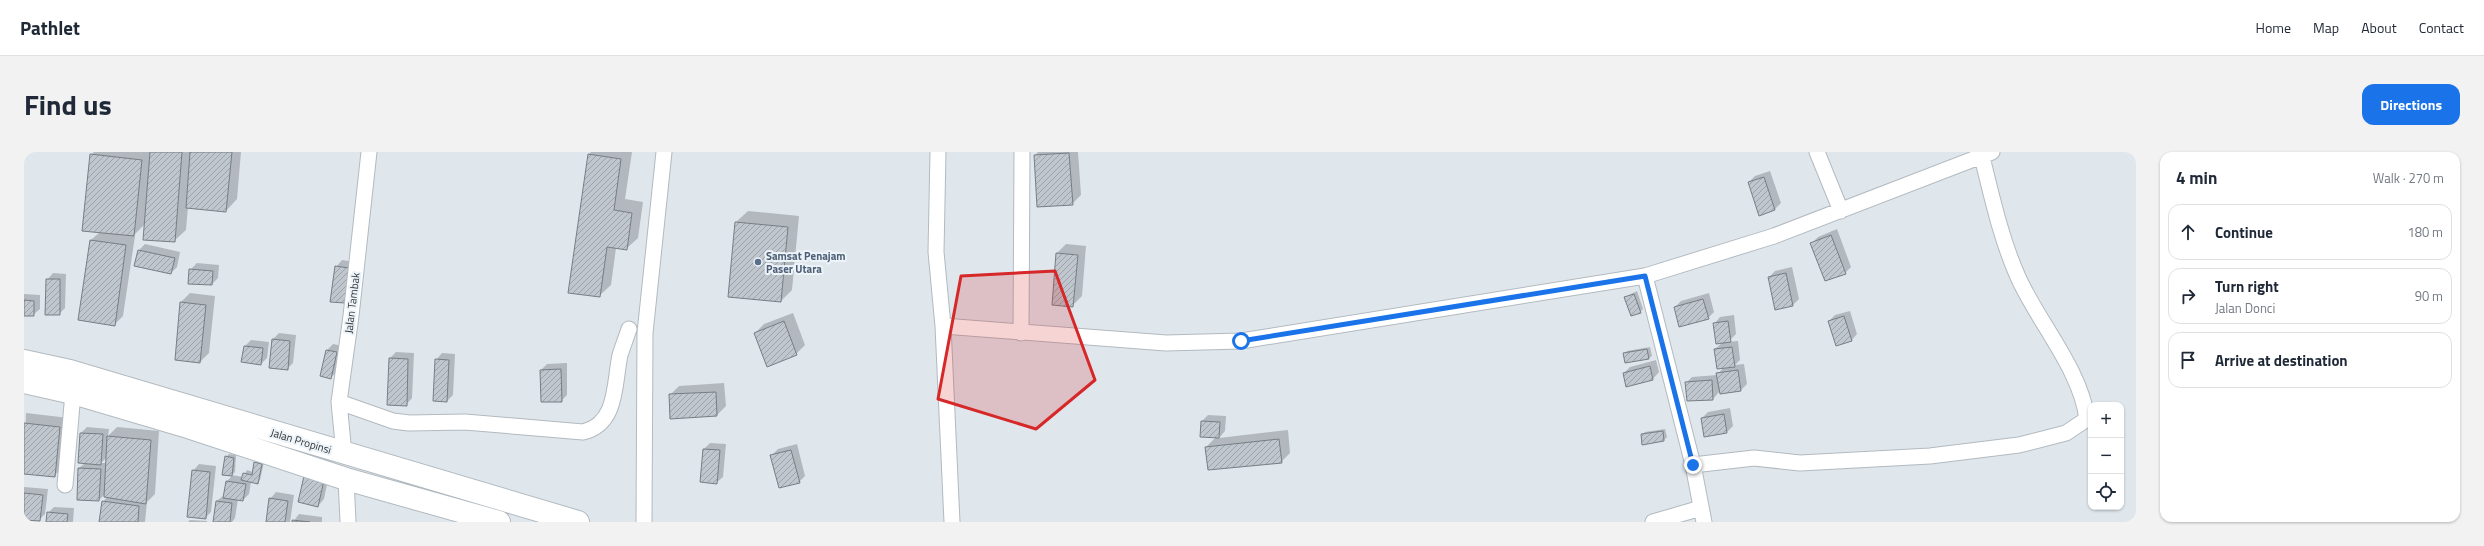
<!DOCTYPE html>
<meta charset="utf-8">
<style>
body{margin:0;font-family:"Titillium Web",sans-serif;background:#f2f2f3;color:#1f2937}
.controls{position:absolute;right:12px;bottom:12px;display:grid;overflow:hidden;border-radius:8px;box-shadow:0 1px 3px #0004}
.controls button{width:36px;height:36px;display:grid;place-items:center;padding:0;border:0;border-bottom:1px solid #e0e1e3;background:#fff;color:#1f2937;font:20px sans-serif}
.stop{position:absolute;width:12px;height:12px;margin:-9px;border:3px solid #1a73e8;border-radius:50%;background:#fff}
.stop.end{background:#1a73e8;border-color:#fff;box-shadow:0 1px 4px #0008}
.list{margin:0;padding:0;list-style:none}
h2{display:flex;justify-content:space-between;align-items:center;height:52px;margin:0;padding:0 16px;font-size:17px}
h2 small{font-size:13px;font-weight:400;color:#747a83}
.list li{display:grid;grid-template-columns:26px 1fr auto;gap:12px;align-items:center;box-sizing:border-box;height:56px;margin:0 8px 8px;padding:0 8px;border:1px solid #e0e1e3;border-radius:12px}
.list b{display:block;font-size:15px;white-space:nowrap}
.list p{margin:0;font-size:13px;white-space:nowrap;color:#747a83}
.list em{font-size:13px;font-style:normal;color:#747a83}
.icon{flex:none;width:22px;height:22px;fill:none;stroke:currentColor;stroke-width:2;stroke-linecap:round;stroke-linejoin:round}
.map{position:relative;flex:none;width:2112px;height:370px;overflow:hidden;border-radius:12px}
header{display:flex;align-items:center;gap:24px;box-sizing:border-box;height:56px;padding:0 20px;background:#fff;border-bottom:1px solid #e0e1e3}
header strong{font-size:19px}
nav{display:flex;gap:22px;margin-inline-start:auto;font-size:14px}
.intro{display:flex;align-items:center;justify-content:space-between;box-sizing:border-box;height:96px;padding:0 24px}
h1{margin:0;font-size:28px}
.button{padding:10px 18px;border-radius:12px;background:#1a73e8;color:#fff;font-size:14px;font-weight:700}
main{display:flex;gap:24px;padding:0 24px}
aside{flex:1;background:#fff;border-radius:12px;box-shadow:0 1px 3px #0004}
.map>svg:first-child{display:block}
.shadow{fill:#0003;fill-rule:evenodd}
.building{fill:url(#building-hatch);stroke:#777e84}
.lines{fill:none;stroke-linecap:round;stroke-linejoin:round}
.minor-casing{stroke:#b2bac0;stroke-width:17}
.trunk-casing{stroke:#b2bac0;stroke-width:24}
.minor{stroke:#fff;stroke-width:15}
.trunk{stroke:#fff;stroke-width:22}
.route{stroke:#1a73e8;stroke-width:5}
.marked{fill:#d62828;fill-opacity:0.2;stroke:#d62828;stroke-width:3;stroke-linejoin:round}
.service-dot{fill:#5c6f8a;stroke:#ecf4fa;stroke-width:1.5}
.labels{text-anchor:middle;stroke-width:4;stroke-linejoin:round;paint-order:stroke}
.service-label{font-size:11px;font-weight:bold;fill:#4e5e75;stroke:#ecf4fa;text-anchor:start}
.street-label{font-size:11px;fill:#323537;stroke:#ecf4fa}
</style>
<header>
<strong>Pathlet</strong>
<nav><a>Home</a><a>Map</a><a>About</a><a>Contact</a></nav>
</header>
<div class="intro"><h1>Find us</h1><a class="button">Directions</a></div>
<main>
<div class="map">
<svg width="2112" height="370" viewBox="0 0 2112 370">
<defs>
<pattern id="building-hatch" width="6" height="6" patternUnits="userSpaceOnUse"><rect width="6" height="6" fill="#bfc6cd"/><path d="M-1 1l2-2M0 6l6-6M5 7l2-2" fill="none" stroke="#9ca2a7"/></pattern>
</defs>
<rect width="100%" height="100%" fill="#dfe7ed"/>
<!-- shadow -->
<path class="shadow" d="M70,0H217L213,47L202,59L164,55L162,78L150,89L121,72L109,84H111L99,164L90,173L67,88L76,80L67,3Z
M567,0H608L601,47L619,50L614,86L602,97L592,96L587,133L575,144L545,140L565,2Z
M1014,0H1054L1057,43L1048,52L1011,3Z
M1746,19L1757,51L1751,57L1736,63L1725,30L1731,24Z
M724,59L775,64L768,138L757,149L712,70Z
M1813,77L1827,115L1821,121L1788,91L1794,85Z
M121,92L156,100L153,115L147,121L115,98Z
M1042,92L1062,94L1058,144L1049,153L1033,101Z
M318,108L331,110L327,144L312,115Z
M173,111L195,113L194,126L188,132L166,118Z
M1768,115L1775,147L1769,153L1745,125L1751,119Z
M29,121L42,122L41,156L35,162L23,128Z
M1613,139L1619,157L1616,160L1601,145Z
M166,141L191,144L185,201L176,210L157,150Z
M1685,141L1690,160L1684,166L1651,155L1657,149Z
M0,142L16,143V157L9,163H0Z
M1826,159L1833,182L1827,189L1805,169L1811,163Z
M769,161L781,193L772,202L731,181L740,172Z
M1710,163L1712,182L1704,190L1714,189L1716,208L1711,213L1720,212L1723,232L1717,238L1696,241V239L1689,247L1662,231L1668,225L1693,223L1700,215L1691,197L1699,190L1690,172L1696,165Z
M255,181L272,183L269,211L263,217L247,216L249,187Z
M227,188L245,190L243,206L237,212L219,209L221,194Z
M309,192L319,194L313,220L306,226L297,224L303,198Z
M1626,195L1628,204L1625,206L1600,202L1603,199Z
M372,200L390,201L388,246L382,253L366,206Z
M418,201L431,202L429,243L423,249L412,208Z
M1632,208L1635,220L1629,227L1603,233L1600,221L1606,215Z
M543,211V243L537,249H518L517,218L523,212Z
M700,231L702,254L693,263L646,243L655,234Z
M1706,256L1709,274L1703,280L1678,266L1684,260Z
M2,261L45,266L39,315L30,324L0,321Z
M1184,263L1202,264L1201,279L1195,286L1264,278L1266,301L1257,310L1182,295L1192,285L1178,269Z
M63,275L85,277L84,284L93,275L135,279L131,342L123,350L121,370H76L79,350L84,344L82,341L75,348L55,316L61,311L57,281ZM83,305V311H77Z
M1641,277L1643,285L1640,288L1618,283L1621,280Z
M686,291L702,292L699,325L692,331L677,329L680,297Z
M773,292L781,324L775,330L748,303L754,297Z
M205,302L212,303L211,320L208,323L219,325L223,318L229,320L234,308L240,310L236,328L233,331L227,330L225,342L219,348L214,347L211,366L208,370H190L192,349L201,343L203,329L209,323L199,322L202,305Z
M175,312L192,314L187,360L181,366L169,319Z
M305,322L300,347L294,354L281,324Z
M0,335L24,337L21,362L15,368L0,367Z
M252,340L270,343L266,370H243L246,347Z
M30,355L50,356L49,370H23L24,361Z
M275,362L298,365V370H269Z
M166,368L183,369V370H164Z"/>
<!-- building -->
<path class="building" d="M126,0H158L151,90L119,88Z
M166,0H208L202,60L162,56Z
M1045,1L1049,53L1013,55L1010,3Z
M66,2L118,8L110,84L58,79Z
M564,2L597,7L590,58L608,61L603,98L583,95L576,145L544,141Z
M1740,25L1751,58L1735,64L1724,30Z
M711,70L764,75L757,150L704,145Z
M1807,83L1822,122L1801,129L1786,91Z
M66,88L102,93L91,174L54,168Z
M114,98L151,106L147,122L110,114Z
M1032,101L1054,103L1049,155L1028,153Z
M311,114L325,116L321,151L306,150Z
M165,117L189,119L188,133L164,132Z
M1762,121L1769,154L1751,158L1744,125Z
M22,127H36V163H21Z
M1610,142L1617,161L1607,164L1600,145Z
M1679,147L1685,167L1655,175L1650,155Z
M0,148L10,149V164H0Z
M156,150L182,153L176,211L151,208Z
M1820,164L1828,189L1812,194L1804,169Z
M760,169L773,203L743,215L730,181Z
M1704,169L1707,190L1692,192L1689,171Z
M248,187L266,189L264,218L245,216Z
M220,194L239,196L237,213L217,210Z
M1708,195L1711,215L1693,217L1690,197Z
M1623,197L1625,207L1601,211L1599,201Z
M302,198L313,200L307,227L296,224Z
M365,206L384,207L383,254L363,253Z
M411,207L425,208L423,250L409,249Z
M1626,214L1629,228L1602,235L1599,221Z
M537,217L538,250H517L516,218Z
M1714,218L1717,239L1696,242L1692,221Z
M1688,228L1689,248L1663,249L1661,230Z
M692,240L693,264L646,267L645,242Z
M1700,262L1703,281L1680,285L1677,266Z
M1177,269L1196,270L1195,286L1176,285Z
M0,271L36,275L31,325L0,322Z
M1639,279L1640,289L1618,293L1617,282Z
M56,281L79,282L77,313L54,311Z
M83,284L127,288L122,352L80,345Z
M1255,287L1258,311L1184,318L1181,295Z
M679,297L696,298L693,332L676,330Z
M767,298L776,331L755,336L746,303Z
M201,304L210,306L208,324L198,323Z
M230,310L238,312L234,332L217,328L219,321L228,323Z
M54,316L77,317L75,349L53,348Z
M168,318L186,320L182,367L163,365Z
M280,324L300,328L294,355L274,350Z
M202,329L222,332L219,349L199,346Z
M0,341L19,343L16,369L0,368Z
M245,346L264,349L261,370H242Z
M78,349L115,354L114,370H75Z
M192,349L208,351L206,370H189Z
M23,360L44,362L43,370H22Z
M268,368L286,370H268Z"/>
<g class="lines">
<defs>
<path id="minor" d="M914,0L912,100L919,174
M1793,0L1817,59
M1621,124L1669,313L1680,370
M997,181L998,0
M315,250L369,269L385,271L441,270L559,280C594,272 590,231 596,203C599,194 602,186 605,177
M320,302L315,250L327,164L345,0
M1669,313L1730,306L1776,311L1906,304L1995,293L2042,281L2063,267C2057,218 2014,170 1994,125C1977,87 1968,45 1958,5
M322,327L324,370
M41,333L49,241
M620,370L621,181L640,0
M928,370L919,174L1142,191L1217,189L1621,124L1750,84L1968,0
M1629,370L1677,356"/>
<path id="trunk" d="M0,209L46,219L554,370
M0,230L49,241L164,275L322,327L475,370"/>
</defs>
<!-- minor casing -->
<use href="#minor" class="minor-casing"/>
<!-- trunk casing -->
<use href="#trunk" class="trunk-casing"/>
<!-- minor -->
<use href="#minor" class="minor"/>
<!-- trunk -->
<use href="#trunk" class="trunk"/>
</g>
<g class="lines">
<!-- route -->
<path class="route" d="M1217,189L1621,124L1669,313"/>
</g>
<!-- marked area -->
<path class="marked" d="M1031,119L1071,228L1012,277L914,247L937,124Z"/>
<!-- markers -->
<circle class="service-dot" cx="734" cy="110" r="4"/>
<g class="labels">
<!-- service labels -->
<g class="service-label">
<text x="742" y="108">Samsat Penajam<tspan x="742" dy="13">Paser Utara</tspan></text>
</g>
<!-- street labels -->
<g class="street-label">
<text transform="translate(328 151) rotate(-83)" y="4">Jalan Tambak</text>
<text transform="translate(277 289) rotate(17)" y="4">Jalan Propinsi</text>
</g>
</g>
</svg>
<div class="controls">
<button>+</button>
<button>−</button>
<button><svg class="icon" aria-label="locate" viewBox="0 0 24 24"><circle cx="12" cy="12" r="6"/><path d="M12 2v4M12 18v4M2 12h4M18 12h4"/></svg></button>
</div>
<div class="stop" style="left:1217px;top:189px"></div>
<div class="stop end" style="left:1669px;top:313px"></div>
</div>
<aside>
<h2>4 min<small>Walk · 270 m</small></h2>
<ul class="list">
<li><svg class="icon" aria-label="ahead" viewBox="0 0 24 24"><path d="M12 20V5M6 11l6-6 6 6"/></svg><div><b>Continue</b></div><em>180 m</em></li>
<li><svg class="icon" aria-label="right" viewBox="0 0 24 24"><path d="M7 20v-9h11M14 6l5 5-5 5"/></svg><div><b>Turn right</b><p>Jalan Donci</p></div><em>90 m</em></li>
<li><svg class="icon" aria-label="arrive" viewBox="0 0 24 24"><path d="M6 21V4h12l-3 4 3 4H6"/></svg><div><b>Arrive at destination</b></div></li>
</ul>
</aside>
</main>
